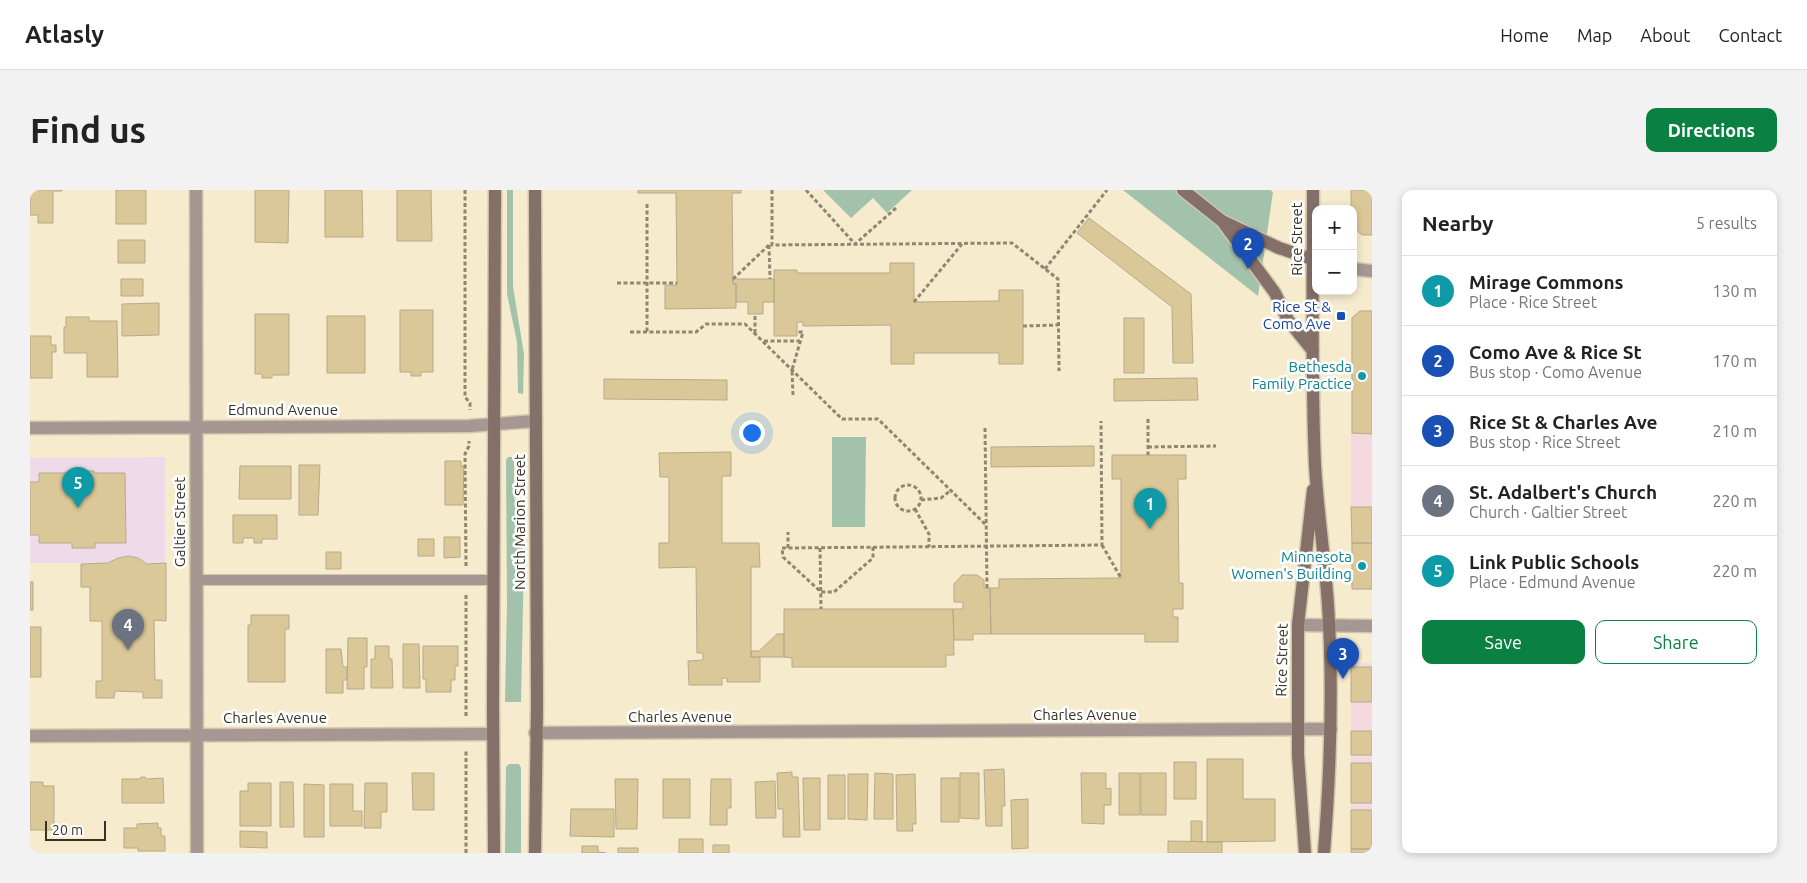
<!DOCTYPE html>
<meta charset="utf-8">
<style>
body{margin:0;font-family:Ubuntu,sans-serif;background:#f2f2f2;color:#222}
.controls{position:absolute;right:15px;top:15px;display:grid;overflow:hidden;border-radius:10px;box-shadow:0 2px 8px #0003}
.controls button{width:45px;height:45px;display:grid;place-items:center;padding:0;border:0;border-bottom:1px solid #e0e0e0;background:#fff;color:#222;font:25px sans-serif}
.scale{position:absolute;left:15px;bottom:12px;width:61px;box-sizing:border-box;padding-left:5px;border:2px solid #363226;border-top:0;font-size:14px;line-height:18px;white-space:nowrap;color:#363226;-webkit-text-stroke:4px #fff;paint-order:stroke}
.you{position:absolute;left:721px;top:242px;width:18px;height:18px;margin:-12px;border:4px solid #fff;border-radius:50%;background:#1a73e8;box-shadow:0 0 0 8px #1a73e833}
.badge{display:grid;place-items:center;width:32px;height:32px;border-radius:50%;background:#0b8043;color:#fff;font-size:16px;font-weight:700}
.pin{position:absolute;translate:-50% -41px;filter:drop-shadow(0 1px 2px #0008)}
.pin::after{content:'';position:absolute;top:26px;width:18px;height:15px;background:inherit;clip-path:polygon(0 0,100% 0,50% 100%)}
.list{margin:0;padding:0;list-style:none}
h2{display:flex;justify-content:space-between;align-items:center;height:65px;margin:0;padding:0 20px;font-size:21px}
h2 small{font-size:16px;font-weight:400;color:#767676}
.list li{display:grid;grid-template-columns:32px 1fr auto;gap:15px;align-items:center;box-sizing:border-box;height:70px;padding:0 20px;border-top:1px solid #e0e0e0}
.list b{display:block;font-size:19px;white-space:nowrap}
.list p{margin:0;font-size:16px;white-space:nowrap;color:#767676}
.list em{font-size:16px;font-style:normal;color:#767676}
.actions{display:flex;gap:10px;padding:15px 20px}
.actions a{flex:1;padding:11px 0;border:1px solid #0b8043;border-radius:10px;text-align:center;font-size:18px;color:#0b8043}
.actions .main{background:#0b8043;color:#fff}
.map{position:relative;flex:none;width:1342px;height:663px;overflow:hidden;border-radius:10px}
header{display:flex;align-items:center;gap:30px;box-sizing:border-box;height:70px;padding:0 25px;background:#fff;border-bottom:1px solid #e0e0e0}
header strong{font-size:24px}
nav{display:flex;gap:28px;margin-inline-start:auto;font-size:18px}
.intro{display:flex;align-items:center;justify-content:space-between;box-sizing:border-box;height:120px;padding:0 30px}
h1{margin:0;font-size:35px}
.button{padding:12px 22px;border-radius:10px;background:#0b8043;color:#fff;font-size:18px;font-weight:700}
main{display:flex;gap:30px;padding:0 30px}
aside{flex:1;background:#fff;border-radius:10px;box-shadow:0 2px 8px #0003}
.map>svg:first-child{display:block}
.commercial{fill:#f4dade}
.education{fill:#efdae9}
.green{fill:#a3c2ac}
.building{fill:#dbc898;stroke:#b5aa8d}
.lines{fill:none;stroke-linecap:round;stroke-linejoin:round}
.lane-casing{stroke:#d0c6ab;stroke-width:12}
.street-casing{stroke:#d0c6ab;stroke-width:15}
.secondary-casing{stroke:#d0c6ab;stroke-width:15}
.path{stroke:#8e8772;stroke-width:3;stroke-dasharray:4 2.5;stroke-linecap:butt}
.lane{stroke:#a69793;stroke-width:10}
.street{stroke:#a69793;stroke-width:12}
.secondary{stroke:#846f69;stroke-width:12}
.transit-dot{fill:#1a4fb4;stroke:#fff;stroke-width:2}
.culture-dot{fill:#0f9aa8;stroke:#fff;stroke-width:2}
.labels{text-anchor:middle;stroke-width:5;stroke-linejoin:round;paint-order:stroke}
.street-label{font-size:15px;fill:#363226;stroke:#fff}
.transit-label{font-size:15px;fill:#164399;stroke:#fff;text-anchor:end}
.culture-label{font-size:15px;fill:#0d838f;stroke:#fff;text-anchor:end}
</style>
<header>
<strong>Atlasly</strong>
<nav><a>Home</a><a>Map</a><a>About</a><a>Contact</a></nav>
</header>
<div class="intro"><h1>Find us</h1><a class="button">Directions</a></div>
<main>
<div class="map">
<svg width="1342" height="663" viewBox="0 0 1342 663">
<rect width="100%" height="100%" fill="#f6ebcc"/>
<!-- commercial -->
<path class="commercial" d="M1330,120H1342V400H1321V128Z
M1321,473H1342V663H1321Z"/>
<!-- education -->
<path class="education" d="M135,267V373H0V268Z"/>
<!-- green -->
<path class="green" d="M477,0H483V97L494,164L493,204L488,203L487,152L477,104Z
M793,0H882L857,23L843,8L821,28Z
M1093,0H1240L1243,2L1228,106Z
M802,247H836L835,337H802Z
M478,267H483L484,270V306L493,353L494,367L491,512H475L477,413L476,270Z
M479,574H489L491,578V663H475L476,577Z"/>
<!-- building -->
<path class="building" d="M0,0H32V1H23V33H8V25H0Z
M86,0H116V34H86Z
M225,0H259L258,53L225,52Z
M295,0H332L333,47H295Z
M367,0H401L402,51H367Z
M608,0H711V3H702L703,89V94H706V118L635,119V95H647L646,3H608Z
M1321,0H1342V45H1332L1323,37V19H1321Z
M1059,28L1161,104L1163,173H1143L1142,117L1047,43Z
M88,50H115V73H88Z
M860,73H884V112L969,111V100H993V174H969V163H884V174H861V135L773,136V132H767V146H744V80H767V83H860Z
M91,89H113V106H91Z
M703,89H744V112H733V124H718V112H706V94H703Z
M129,113V145L92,146V114Z
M370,120H403V182H391V186H381V182H370Z
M1330,121H1342V244L1322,243V128Z
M225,124H259V185H242V188H232V184H225Z
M297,126H335V183H297Z
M36,127H59V131H87L88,187H57V163H34V137H36Z
M1094,128H1114V183H1094Z
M0,146H21V155H26V162H22V188H0Z
M1167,188L1168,210L1084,211V189Z
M574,189L697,190V210L574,209Z
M1064,256V276L961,277V257Z
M701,262V286H692V353H729L730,377H721V467H730V492H697V488H692V495H659L658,471L673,470V463H667L666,377L629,378V353H639V287H630L629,263Z
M1082,265H1156V289H1148L1149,393H1153V419H1143V427H1148V452H1115V444H961L960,398H969V389L1091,388V289H1082Z
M415,271H431V276H434L433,315H415Z
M269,275H290L288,325H269Z
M210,276H261V309H209Z
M44,281H64V283H95L96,353H65V358H42V353H9V345H0V292H9V283H44Z
M1321,317H1342V353H1322Z
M203,325H247V349H232V353H224V348H213V353H203Z
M414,347H430V367L414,368Z
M388,349H404V366H388Z
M1322,353H1342V399H1322Z
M296,362H311V379H296Z
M99,366L108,368L117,374L136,373V431L124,430L125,490H132V508H113V502L85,501L84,508H66V491H72V431H60V397H51V374L78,373L88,368Z
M932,385H947L954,390V398H960L961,444H943V450H924L923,419H933V412H924V394Z
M0,392H3V420H0Z
M754,419H923L924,465H916V477H762V468L754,467Z
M221,425H259V439H255V492H218V435H221Z
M0,437H11V487H0Z
M747,444H754V467H721V461H729Z
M318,448H337V477H334V499H317Z
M373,454H389L390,498H373Z
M345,456H359V469H362L363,498H341V469H345Z
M393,456H428V476H425V490H421V502H396V489H393Z
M296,459H311L313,477H317V490H313V503H296Z
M1321,477H1342V512H1321Z
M1321,541H1342V565H1321Z
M1177,569H1213V609H1245V651L1177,652Z
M1144,572H1166V609H1144Z
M1321,573H1342V613H1321Z
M974,579L975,616H972V636H956L954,580Z
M762,582V587H768L770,647H753V619H748L747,583Z
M382,583H404V620H383Z
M845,583L863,584V629H844Z
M930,583H949V629L930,628Z
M1051,583H1076V599L1081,598V615H1074V634L1052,633Z
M1089,583H1110V625H1089Z
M1111,583H1136V625H1111Z
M818,584H838L837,630L818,629Z
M885,584L886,634H882L883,641H867L866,585Z
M798,585H815V629H798Z
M111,587H115L117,589L133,588L134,613H92V589H109Z
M773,588H790V640H774Z
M911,588H929V632H911Z
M585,589H608L607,639H586Z
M633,589H660V628H633Z
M681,589H701V618H697V635H680Z
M745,591L746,628H726L725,592Z
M0,592H13V596H24V640H0Z
M250,592H263L264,637H250Z
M218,593H241V636H210V601H218Z
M335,593H357V622H351V638H334Z
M274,594L294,595V647H274Z
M300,594H323V621H332V636H300Z
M998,609V658L982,659L981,610Z
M541,619H584V647L540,646Z
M1321,620H1342V659H1321Z
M1161,631H1172V652L1161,651Z
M128,633V638H131V646H135V661H108V658H94V638H107V634Z
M210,641L237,642V658L210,657Z
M649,649H673V663H649Z
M1138,651L1192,652V663H1138Z
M683,655H699V663H683Z
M552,656H568V662L576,663H552Z
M588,658H608V663H588Z
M1321,659H1342V663H1321Z"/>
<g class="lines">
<defs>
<path id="lane" d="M166,390H463"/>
<path id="street" d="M166,0L167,663
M1323,79L1342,81
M0,238L439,236L506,231
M1268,435L1342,436
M505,543L1301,539
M0,546L463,544"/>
<path id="secondary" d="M505,0L507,515L505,663
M1153,0L1192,31L1249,58L1282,69
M1283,0C1283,92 1281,184 1285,275C1288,328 1297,380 1299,433C1303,510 1300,586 1294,663
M1192,31L1245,103L1258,130L1283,161
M464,663L463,516L465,0
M1275,663L1268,565V435L1283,300"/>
</defs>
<!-- lane casing -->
<use href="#lane" class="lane-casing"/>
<!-- street casing -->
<use href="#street" class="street-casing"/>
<!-- secondary casing -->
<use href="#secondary" class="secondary-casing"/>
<!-- path -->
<path class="path" d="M435,0V207L440,213V220
M742,0V55L982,53L1028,89L1029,181
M776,0L825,54L866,18
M617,14V142
M739,55L740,89
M1015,79L1077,0
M703,89L739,55H742
M587,93H647
M884,112L932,54
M993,136L1028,135
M600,142H666L676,134H715L812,229H848L956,335
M725,143V124
M734,151H770
M763,205L762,180L773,142H767
M1118,229V265
M955,238L957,398
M1118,257L1186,256
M865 308a13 13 0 1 1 26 0a13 13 0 1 1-26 0Z
M891,310L911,308L920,301
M885,319L899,344V357
M1072,355L1091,388
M843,357V368L804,402H791L753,367L752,358H758L1072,355L1071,231
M758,358V342
M790,358L791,419
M436,376L435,264L439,256V251
M436,405V528
M436,663V560"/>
<!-- lane -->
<use href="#lane" class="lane"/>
<!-- street -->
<use href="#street" class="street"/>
<!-- secondary -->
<use href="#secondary" class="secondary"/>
</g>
<!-- markers -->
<rect class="transit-dot" x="1306" y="121" width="10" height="10" rx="2.5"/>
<g class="culture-dot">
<circle cx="1332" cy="186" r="5"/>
<circle cx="1332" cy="376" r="5"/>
</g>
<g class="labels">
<!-- street labels -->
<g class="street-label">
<text transform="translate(1267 49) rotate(-90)" y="5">Rice Street</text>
<text x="253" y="225">Edmund Avenue</text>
<text transform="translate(150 332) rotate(-90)" y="5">Galtier Street</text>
<text transform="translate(490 332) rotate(-90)" y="5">North Marion Street</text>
<text transform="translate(1252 470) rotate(-89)" y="5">Rice Street</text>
<text x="1055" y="530">Charles Avenue</text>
<text x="650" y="532">Charles Avenue</text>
<text x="245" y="533">Charles Avenue</text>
</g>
<!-- transit labels -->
<g class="transit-label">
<text x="1301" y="122">Rice St &amp;<tspan x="1301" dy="17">Como Ave</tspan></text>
</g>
<!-- culture labels -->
<g class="culture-label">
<text x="1322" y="182">Bethesda<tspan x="1322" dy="17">Family Practice</tspan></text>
<text x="1322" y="372">Minnesota<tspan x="1322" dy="17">Women's Building</tspan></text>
</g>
</g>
</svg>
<div class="controls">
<button>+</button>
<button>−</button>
</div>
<div class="scale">20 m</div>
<div class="you"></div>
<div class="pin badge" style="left:1120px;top:339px;background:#0f9aa8">1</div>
<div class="pin badge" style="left:1218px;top:79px;background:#1a4fb4">2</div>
<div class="pin badge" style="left:1313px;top:489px;background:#1a4fb4">3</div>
<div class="pin badge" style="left:98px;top:460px;background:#6b7280">4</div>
<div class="pin badge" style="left:48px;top:318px;background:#0f9aa8">5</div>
</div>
<aside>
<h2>Nearby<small>5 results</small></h2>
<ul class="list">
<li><span class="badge" style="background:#0f9aa8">1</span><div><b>Mirage Commons</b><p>Place · Rice Street</p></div><em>130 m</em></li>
<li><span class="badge" style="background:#1a4fb4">2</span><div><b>Como Ave &amp; Rice St</b><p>Bus stop · Como Avenue</p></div><em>170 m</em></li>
<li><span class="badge" style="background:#1a4fb4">3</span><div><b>Rice St &amp; Charles Ave</b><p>Bus stop · Rice Street</p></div><em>210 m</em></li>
<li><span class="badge" style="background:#6b7280">4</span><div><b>St. Adalbert's Church</b><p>Church · Galtier Street</p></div><em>220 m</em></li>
<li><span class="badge" style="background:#0f9aa8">5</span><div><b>Link Public Schools</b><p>Place · Edmund Avenue</p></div><em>220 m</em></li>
</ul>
<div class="actions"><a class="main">Save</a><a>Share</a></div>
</aside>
</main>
